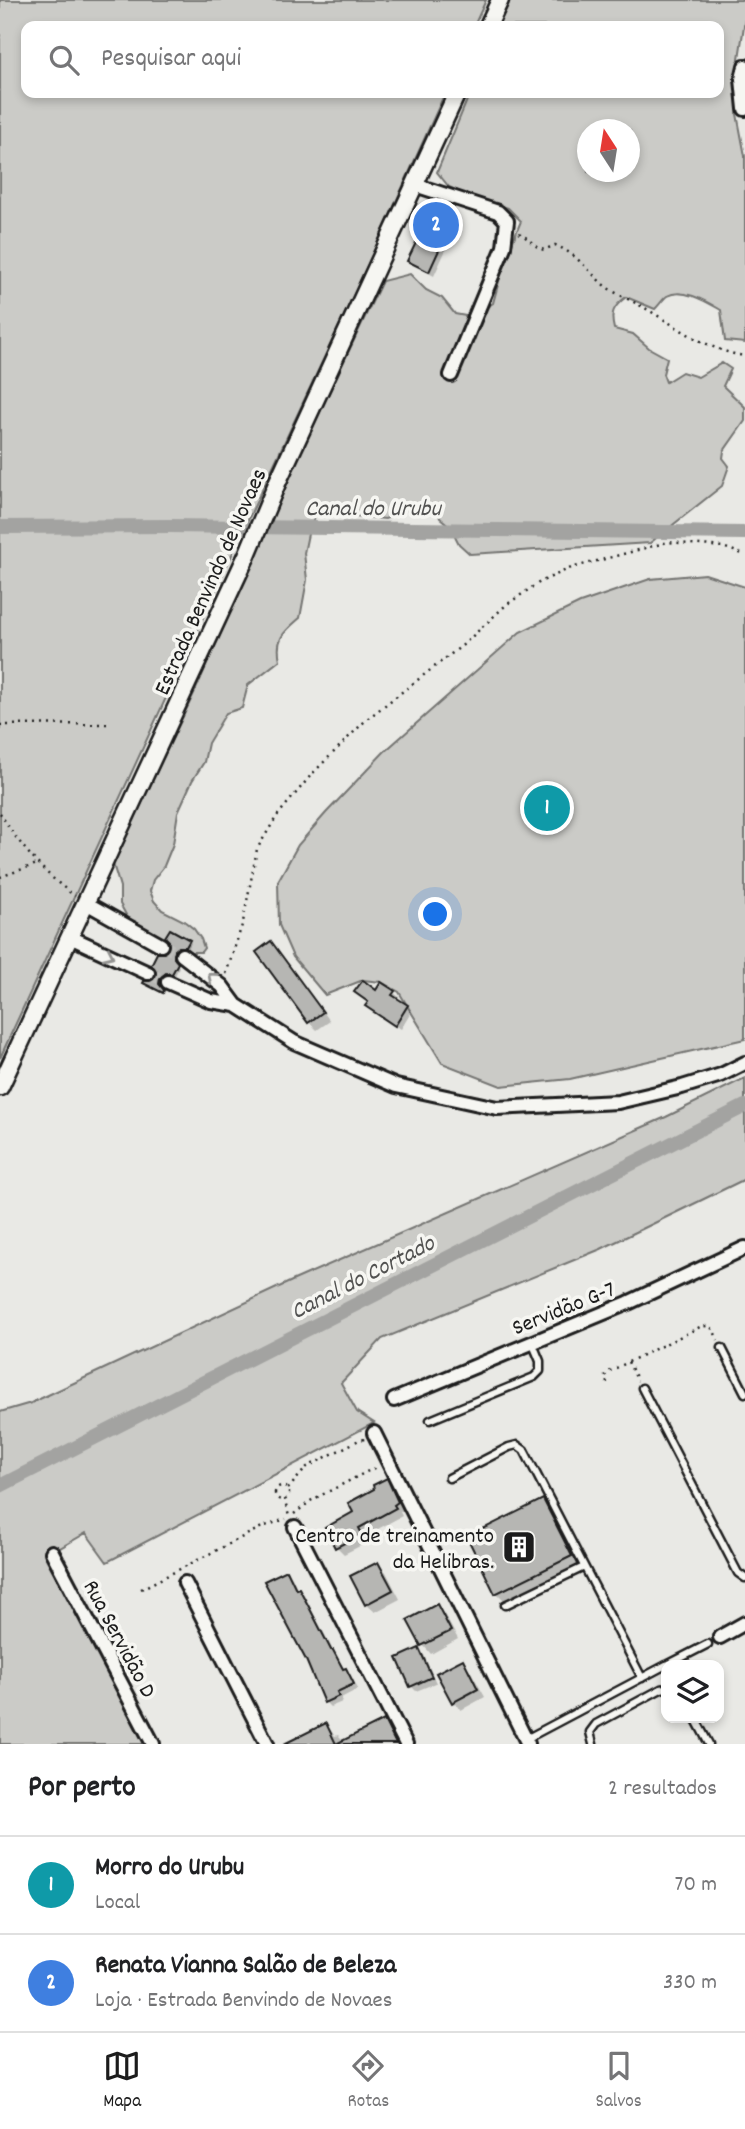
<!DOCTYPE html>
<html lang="pt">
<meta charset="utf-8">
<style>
body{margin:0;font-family:Dekko,sans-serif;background:#f6f6f6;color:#202124}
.controls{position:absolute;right:21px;bottom:21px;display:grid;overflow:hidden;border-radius:14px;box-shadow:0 4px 10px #0003}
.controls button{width:63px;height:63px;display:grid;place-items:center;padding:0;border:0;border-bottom:2px solid #e0e0e0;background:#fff;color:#202124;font:35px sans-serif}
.compass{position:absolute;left:577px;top:119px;width:63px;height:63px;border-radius:50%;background:#fff;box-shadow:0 4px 10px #0003;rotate:348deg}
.you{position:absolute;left:436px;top:915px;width:24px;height:24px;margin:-18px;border:5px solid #fff;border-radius:50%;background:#1a73e8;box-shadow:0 0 0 10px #1a73e833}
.badge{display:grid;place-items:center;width:46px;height:46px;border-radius:50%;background:#1c1c1c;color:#fff;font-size:23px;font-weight:700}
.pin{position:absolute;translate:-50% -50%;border:4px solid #fff;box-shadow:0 2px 7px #0006}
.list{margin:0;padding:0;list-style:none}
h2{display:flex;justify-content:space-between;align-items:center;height:91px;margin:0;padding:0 28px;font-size:30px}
h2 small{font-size:23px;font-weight:400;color:#757577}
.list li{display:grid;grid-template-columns:46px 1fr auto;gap:21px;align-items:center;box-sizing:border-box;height:98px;padding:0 28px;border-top:2px solid #e0e0e0}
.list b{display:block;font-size:26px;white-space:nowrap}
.list p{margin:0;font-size:23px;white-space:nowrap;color:#757577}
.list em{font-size:23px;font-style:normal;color:#757577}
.icon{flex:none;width:38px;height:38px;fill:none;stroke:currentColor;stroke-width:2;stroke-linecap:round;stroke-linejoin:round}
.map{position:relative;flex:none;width:745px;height:1744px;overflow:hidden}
.search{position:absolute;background:#fff;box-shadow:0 4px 10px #0003;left:21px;right:21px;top:21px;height:77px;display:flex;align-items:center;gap:18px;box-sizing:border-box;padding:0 24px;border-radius:14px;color:#757577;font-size:26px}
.sheet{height:287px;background:#fff}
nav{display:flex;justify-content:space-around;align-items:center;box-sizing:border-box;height:98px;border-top:2px solid #e0e0e0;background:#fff;font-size:19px;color:#757577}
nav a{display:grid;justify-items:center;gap:4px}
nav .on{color:#1c1c1c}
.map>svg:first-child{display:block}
.green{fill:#cbcbc7;stroke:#747472;stroke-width:2;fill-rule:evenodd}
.shadow{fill:#0003}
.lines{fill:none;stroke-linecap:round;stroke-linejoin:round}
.canal{stroke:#a3a3a1;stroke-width:14}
.building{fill:#b6b6b3;stroke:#1c1c1c;stroke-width:2}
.minor-tunnel{stroke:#c0c0bd;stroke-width:12;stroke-dasharray:12 6;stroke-linecap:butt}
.service-casing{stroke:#1c1c1c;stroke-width:11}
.minor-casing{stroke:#1c1c1c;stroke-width:18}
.tertiary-casing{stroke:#1c1c1c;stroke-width:21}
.path{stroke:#1c1c1c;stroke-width:2.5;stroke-dasharray:2 5;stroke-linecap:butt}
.service{stroke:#f6f6f2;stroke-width:6}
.minor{stroke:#f6f6f2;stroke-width:12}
.tertiary{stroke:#f6f6f2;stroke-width:16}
.oneway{stroke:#949492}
.labels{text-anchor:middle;stroke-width:7;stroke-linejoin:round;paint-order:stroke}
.street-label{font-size:23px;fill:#1c1c1c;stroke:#f6f6f2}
.poi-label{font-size:23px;fill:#1c1c1c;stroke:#f6f6f2;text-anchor:end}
.water-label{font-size:24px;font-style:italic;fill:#525251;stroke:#f6f6f2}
</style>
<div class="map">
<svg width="745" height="1744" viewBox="0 0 745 1744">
<rect width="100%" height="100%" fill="#e9e9e5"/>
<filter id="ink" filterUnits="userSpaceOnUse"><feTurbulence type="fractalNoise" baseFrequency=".0143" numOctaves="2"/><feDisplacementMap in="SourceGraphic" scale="14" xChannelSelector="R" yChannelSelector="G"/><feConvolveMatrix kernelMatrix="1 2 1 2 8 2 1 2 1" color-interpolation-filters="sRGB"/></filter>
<g filter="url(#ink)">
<!-- green -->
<path class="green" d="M0,0H486L474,26H26V93H445L363,275L253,509L0,1058Z
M510,0H745V19L738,65L737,114L745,156V343L725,341L721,310C707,302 683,287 667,296C663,299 659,305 655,309L626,297C613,307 610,313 614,329L633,334L649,348L667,358L663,374L666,382L682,372L698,377L722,363L731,369L723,386L745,407V421L724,451L723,458L729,466L722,486L650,543L470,554L459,544L450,526L440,518L437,506L428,507L421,505L385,519L335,514L326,506L315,516L308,534L304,553L307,580L300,618C284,632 275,638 280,660L248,685L242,708L226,713L208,743L204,762L192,781L178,812L173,844L164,866L153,880L150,891L154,901L162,910L184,921L194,929L201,939L204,948L201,952H191L130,922L120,904V887L113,864L196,689L301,452L382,281L410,274L426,290L442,298L455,314L471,317L493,303L504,263L521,221L508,208L476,199L449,187L437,172L470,93H719V26H498ZM588,130H630V172H588Z
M705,574L745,587V1039L570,1079L501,1086L442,1063L399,992L381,982L363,980L325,995L293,957L279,925L278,881L298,845L326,813L384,752L520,632L580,603L650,579Z
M745,1078V1179L601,1249L382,1339L341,1383L357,1412L374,1423L107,1562L86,1533L55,1551L148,1744H0V1412L31,1403L294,1280L666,1117Z"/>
<!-- shadow -->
<path class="shadow" d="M449,227L454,232L434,276L414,265L409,260Z
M189,941L191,943L188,949L182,948L176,952L175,961L179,967L175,976L169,975L162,980L161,987L165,994L147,984L157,978L166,955Z
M271,944L279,952L330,1021L317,1030L309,1022Z
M393,992L399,997L397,1000L412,1011L401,1029L367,1006Z
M386,1480L393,1487L404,1510L400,1512L402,1516L365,1536L368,1542L344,1554L337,1547L356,1513Z
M543,1502L554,1513L581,1568L508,1604L497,1593L469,1538Z
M378,1564L386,1572L400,1599L375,1612L366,1604Z
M287,1572L292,1577L298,1590L304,1595L334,1652L345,1670L351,1675L358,1689L341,1698L342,1702L330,1707L325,1702Z
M436,1606L444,1614L458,1639L431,1654L423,1645L409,1620Z
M419,1650L424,1655L436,1683L416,1691L411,1686Z
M462,1662L470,1670L485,1697L461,1710L453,1702Z
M384,1723L392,1731L399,1744H349L347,1740Z
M326,1725L335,1736L338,1735L347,1744H288Z"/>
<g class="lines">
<!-- canal -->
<path class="canal" d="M0,527L170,526L745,533
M0,1486L745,1106"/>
</g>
<!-- building -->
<path class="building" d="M429,216L450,226L429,272L407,261Z
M170,929L190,940L186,947H179L175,950L174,958L178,963L172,974L166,973L160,978L159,984L164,990L163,993L143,983L144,981L152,980L156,977L157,972L151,965L157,953H165L169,949V941L165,937Z
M271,941L323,1012L308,1023L256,952Z
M363,980L376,990L381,982L395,991L392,995L408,1005L395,1026L365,1006L368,1002L354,992Z
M387,1478L398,1502L394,1505L396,1508L359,1528L362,1534L335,1548L325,1528L353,1512L348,1503L374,1489L373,1485Z
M543,1499L572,1556L495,1594L467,1537Z
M378,1562L393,1590L365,1605L350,1576Z
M287,1570L296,1589L299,1588L310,1609L331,1650H333L343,1669L346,1668L354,1684L337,1692L339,1696L324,1703L306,1660L264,1581Z
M437,1604L451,1631L421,1646L407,1620Z
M419,1648L432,1677L410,1687L397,1658Z
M463,1659L478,1689L452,1703L436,1673Z
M384,1720L396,1744H284L326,1723L336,1744Z"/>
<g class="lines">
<!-- minor-tunnel -->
<path class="minor-tunnel" d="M161,945L182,955
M148,973L168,982"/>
<defs>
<path id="service" d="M722,1348L745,1393
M642,1388L738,1573L745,1578
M430,1420L534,1377L540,1371V1361L532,1342
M449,1478L509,1447L517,1445L524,1450L642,1678
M505,1605L584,1567
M667,1665L708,1644
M695,1718L709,1744
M526,1739L666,1665
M593,1744L590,1732L596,1724L661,1689L666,1688"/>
<path id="minor" d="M745,66L742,79L745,109
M415,185L498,212L507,221L504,247L451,375
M86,903L161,945
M70,937L148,973
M182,955L222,986L236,1005L294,1042L396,1086L497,1108L618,1102L682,1087L721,1075L745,1063
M168,982L211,1001L236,1005
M394,1400L628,1303L745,1248
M374,1433L528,1744
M295,1527L406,1744
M52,1552L153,1744
M185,1583L267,1744
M720,1637L745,1623"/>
<path id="tertiary" d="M488,26L500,0
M0,1087L247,555L278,481L457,93"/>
</defs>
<!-- service casing -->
<use href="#service" class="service-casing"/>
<!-- minor casing -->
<use href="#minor" class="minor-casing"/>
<!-- tertiary casing -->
<use href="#tertiary" class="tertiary-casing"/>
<!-- path -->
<path class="path" d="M519,233C529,238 534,247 544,250L555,245C577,254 588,271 605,286C616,294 631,300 643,307C675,325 708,351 745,356
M0,725L111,724
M0,813C19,845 44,874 75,896
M0,877L37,864
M226,974L243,922L257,849L277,816L312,774L367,719L464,644L506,605L540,582L571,568L668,542L723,547L745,555
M628,1362L638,1381
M607,1383L605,1376L610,1371L700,1327L707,1326L713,1329L718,1340
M275 1493a7 7 0 1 1 14 0a7 7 0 1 1-14 0Z
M288,1489L307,1467L359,1440L365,1439
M284,1499L289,1516
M294,1514L312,1500L376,1467
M141,1589L262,1527L286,1519"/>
<!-- service -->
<use href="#service" class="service"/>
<!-- minor -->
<use href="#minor" class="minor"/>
<!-- tertiary -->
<use href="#tertiary" class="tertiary"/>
</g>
<!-- one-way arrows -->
<defs><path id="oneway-chevron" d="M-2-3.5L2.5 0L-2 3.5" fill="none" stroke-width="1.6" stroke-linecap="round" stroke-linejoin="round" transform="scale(1.75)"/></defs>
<g class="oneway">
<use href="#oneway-chevron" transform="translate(109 955) rotate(25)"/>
<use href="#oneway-chevron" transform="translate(212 977) rotate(-140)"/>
</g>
</g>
<!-- icons -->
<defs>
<symbol id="building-square" viewBox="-11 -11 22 22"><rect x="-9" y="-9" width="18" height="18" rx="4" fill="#1c1c1c" stroke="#f6f6f2"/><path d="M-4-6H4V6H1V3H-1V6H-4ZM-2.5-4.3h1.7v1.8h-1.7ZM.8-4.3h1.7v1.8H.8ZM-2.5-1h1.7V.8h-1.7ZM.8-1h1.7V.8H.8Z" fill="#fff"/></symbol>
</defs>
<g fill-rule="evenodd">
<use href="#building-square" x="500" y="1528" width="38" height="38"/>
</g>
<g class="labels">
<!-- street labels -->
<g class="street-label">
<text transform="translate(209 581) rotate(-66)" y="8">Estrada Benvindo de Novaes</text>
<text transform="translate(563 1307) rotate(-22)" y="8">Servidão G-7</text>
<text transform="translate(121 1638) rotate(62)" y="8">Rua Servidão D</text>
</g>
<!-- poi labels -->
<g class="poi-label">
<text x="494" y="1542">Centro de treinamento<tspan x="494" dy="26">da Helibras.</tspan></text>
</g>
<!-- water labels -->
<g class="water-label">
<text x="373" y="515">Canal do Urubu</text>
<text transform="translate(362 1276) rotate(-27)" y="8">Canal do Cortado</text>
</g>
</g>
</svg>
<div class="controls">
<button><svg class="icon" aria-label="layers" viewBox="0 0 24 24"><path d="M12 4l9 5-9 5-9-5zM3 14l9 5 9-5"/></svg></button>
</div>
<svg class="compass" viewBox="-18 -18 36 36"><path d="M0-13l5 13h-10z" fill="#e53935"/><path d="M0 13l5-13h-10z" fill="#757577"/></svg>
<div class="you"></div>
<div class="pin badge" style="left:547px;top:808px;background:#0f9aa8">1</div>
<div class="pin badge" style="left:436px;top:225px;background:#3f7fe0">2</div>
<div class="search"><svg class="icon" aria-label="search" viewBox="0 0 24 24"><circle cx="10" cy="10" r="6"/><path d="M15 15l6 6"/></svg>Pesquisar aqui</div>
</div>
<section class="sheet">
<h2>Por perto<small>2 resultados</small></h2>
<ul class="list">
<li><span class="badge" style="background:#0f9aa8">1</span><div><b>Morro do Urubu</b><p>Local</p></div><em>70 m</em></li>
<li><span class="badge" style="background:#3f7fe0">2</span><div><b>Renata Vianna Salão de Beleza</b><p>Loja · Estrada Benvindo de Novaes</p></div><em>330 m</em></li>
</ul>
</section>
<nav>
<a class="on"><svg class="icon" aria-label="map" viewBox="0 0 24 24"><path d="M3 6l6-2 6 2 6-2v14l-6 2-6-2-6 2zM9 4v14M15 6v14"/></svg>Mapa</a>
<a><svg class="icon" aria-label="directions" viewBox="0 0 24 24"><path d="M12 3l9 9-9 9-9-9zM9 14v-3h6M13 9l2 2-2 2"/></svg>Rotas</a>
<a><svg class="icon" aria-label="saved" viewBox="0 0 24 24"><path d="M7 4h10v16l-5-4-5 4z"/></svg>Salvos</a>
</nav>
